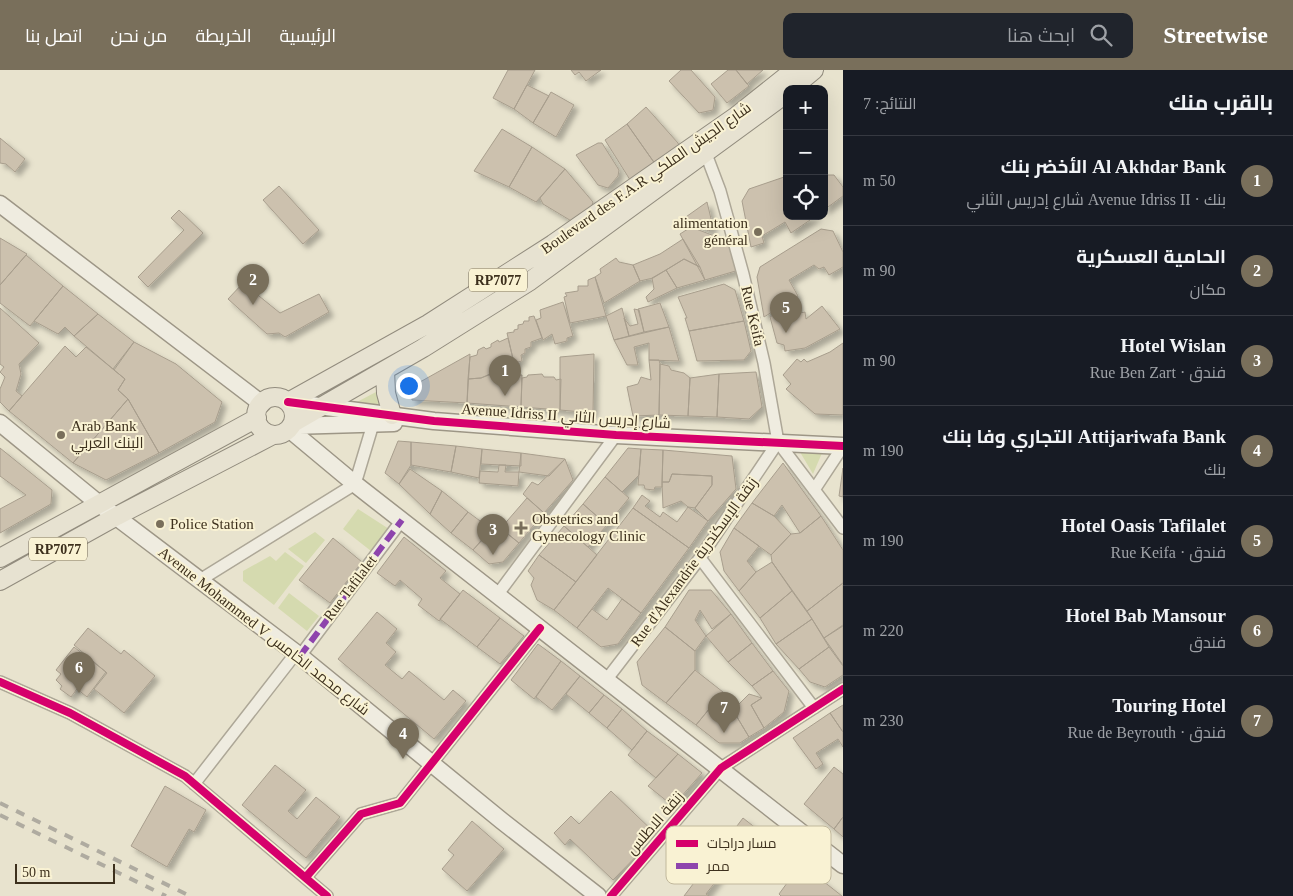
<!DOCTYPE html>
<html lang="ar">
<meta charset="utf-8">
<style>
body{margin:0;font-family:"Times New Roman",Cairo,serif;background:#20242c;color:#f1f3f6;direction:rtl}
.controls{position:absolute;right:15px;top:15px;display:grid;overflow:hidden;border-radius:10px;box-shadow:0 5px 20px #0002}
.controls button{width:45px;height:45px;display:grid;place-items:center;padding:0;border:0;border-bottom:1px solid #363941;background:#171b24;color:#f1f3f6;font:25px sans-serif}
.scale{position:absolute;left:15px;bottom:12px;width:100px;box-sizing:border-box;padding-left:5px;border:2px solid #3d301d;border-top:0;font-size:14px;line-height:18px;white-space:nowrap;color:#3d301d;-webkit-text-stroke:4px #f9f2d3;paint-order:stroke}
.you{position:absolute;left:408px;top:315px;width:18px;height:18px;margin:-12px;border:4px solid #fff;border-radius:50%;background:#1a73e8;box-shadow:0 0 0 8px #1a73e833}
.badge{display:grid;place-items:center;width:32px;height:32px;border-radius:50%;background:#796f5b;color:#fff;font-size:16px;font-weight:700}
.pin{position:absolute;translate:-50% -41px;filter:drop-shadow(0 1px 2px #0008)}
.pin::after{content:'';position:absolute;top:26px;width:18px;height:15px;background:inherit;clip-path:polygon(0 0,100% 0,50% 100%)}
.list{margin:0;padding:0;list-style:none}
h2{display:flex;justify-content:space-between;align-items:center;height:65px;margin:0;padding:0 20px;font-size:21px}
h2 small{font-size:16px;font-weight:400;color:#9ea1a6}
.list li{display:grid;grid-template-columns:32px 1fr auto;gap:15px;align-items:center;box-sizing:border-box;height:90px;padding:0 20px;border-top:1px solid #363941}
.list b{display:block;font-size:19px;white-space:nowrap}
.list p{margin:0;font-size:16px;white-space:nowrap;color:#9ea1a6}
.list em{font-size:16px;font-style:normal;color:#9ea1a6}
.icon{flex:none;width:28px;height:28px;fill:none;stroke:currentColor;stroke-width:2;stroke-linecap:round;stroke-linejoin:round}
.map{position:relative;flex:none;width:843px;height:826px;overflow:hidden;direction:ltr}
header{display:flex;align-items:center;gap:30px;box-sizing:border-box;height:70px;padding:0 25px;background:#796f5b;color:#fff}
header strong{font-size:24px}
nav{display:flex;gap:28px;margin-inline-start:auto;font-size:18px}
.search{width:350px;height:45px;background:#20242c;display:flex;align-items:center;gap:12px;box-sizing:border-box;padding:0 18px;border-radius:10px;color:#9ea1a6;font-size:19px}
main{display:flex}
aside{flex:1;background:#171b24}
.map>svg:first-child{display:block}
.green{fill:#d5daaf}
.building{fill:#ccc1ae;stroke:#a89e8d;filter:url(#shadow)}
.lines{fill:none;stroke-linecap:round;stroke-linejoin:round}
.street-casing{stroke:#ada797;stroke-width:14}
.secondary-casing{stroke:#9d9686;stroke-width:19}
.primary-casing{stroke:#928c7e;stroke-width:20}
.street{stroke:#efece0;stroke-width:11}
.secondary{stroke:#efece0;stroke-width:16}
.primary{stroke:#e7e2d1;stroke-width:18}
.rail{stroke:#afaba0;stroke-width:4;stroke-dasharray:9 9;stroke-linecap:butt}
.quiet{stroke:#8e44ad;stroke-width:6;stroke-dasharray:12 6;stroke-linecap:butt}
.cycleway-casing{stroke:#f9f2d3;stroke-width:11}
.cycleway{stroke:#d6006c;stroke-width:8}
.poi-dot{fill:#796f5b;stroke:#f9f2d3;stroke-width:2}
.labels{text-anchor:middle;stroke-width:4;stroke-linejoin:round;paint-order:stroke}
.shield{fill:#f9f2d3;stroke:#756a54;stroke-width:1}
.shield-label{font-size:14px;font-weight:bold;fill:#3d301d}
.street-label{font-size:15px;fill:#3d301d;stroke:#f9f2d3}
.poi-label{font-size:15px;fill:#3d301d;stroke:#f9f2d3;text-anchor:start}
.key{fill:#f9f2d3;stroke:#c1b89c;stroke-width:1}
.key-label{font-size:14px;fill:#3d301d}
</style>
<header>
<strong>Streetwise</strong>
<div class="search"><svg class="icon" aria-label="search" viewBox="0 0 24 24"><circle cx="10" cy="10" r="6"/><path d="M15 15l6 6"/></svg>ابحث هنا</div>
<nav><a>الرئيسية</a><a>الخريطة</a><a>من نحن</a><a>اتصل بنا</a></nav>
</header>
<main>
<aside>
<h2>بالقرب منك<small>النتائج: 7</small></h2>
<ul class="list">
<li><span class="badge">1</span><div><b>Al Akhdar Bank الأخضر بنك</b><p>بنك · Avenue Idriss II شارع إدريس الثاني</p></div><em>50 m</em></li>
<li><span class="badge">2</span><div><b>الحامية العسكرية</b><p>مكان</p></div><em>90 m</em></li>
<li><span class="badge">3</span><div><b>Hotel Wislan</b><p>فندق · Rue Ben Zart</p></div><em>90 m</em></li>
<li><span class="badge">4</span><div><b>Attijariwafa Bank التجاري وفا بنك</b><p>بنك</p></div><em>190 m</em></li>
<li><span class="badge">5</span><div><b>Hotel Oasis Tafilalet</b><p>فندق · Rue Keifa</p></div><em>190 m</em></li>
<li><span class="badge">6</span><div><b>Hotel Bab Mansour</b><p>فندق</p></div><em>220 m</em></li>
<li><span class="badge">7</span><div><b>Touring Hotel</b><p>فندق · Rue de Beyrouth</p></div><em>230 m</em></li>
</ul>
</aside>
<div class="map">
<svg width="843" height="826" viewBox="0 0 843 826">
<defs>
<filter id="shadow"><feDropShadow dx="4.5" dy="4.5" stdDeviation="2.5" flood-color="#0004"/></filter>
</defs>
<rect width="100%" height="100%" fill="#e8e3ce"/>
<!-- green -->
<path class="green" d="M376,322L380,335L357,332Z
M800,382L822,383L813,404Z
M358,439L389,459L371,481L343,459Z
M315,462L325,470L306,493L288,479Z
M285,482L304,496L274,535L243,511V501L270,486L276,491Z
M289,523L319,546L307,561L278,538Z"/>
<!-- building -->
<path class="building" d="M508,0H535L514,39L493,28Z
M571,0H601L586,11L579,2L575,5Z
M681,0H691L715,27L713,40L699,43L669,11Z
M728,0H736L749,16L727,33L711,14Z
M736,0H763L747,14Z
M527,15L549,26L533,53L514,39Z
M551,22L574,35L556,67L533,53Z
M646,37L678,73L681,80L658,98L627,54Z
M627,54L658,98L632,113L605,70Z
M502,59L532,77L509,117L474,101Z
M0,68L25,89L15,102L6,94L0,93Z
M598,73H602L619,100L618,106L608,118L598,115L576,85Z
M532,77L565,99L536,132L509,117Z
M565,99L593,132L590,142L573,152L543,134L540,128Z
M824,105H834L843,117V126L824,140Z
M787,106V146H816L791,163L785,152L762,166L764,173L751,177L742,131L749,119Z
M279,116L319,160L303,174L263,130Z
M707,132L713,157L709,161L683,149Z
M179,140L203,163L148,217L138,207L184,160L171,148Z
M691,157L730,172L739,200L705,210L680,164Z
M821,159L833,161L843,182V197L829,205L824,197L819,199L814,195L789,210L798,226L764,247L757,207L760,197Z
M0,168L27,184L0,215Z
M683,169L700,197L684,189L653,208L640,211L633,195L660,184Z
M26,185L63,216L30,256L0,233V215Z
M616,188L619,192L633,195L640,211L604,233L595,207L601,203L600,199Z
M684,189L700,197L705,210L677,218L666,200Z
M666,200L677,218L648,232L646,227L654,219L652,208Z
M595,207L606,246L570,253L564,227L567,226L565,223L578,221V216H588V210Z
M243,213L280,243L319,224L329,242L285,267L279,263L267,264L228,229Z
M724,214L735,220L744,251L689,261L685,248H687L678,227Z
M63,216L98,244L74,266L65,257L58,264L34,251Z
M796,229L800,243L805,242L806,249L822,236L840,259L805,278L785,281L784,275L777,273L770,247Z
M563,232L573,266L567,268V271L555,274L552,264L543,270L536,250L541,248L540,240Z
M660,233L669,257L644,262L638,239Z
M0,238L39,273L19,294L21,304L16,321L22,326L9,341L0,332V319L5,307L0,302L4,297L0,294Z
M622,238L629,266L614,270L606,246Z
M634,239L639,240L644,262L629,266L624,248L630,256L638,254Z
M98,244L134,272L113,299L74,266Z
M534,246L542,268L531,272V277L525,279V283L521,285L522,291L514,293L507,263L514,262V260L518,259V255L523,254L524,251H529V247Z
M744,251L751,281L744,290L697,291L689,261Z
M669,257L679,291L649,290V273L634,277L638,295H627L614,270Z
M508,268L514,293L481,308L468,309L470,287L477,285L478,280L484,277L486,279L491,277V274L498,270L499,272Z
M134,272L176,294L222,332L215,352L159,383L128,329L118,320L125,309L114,300Z
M843,273V345L815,344L786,319L791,314L783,305L797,289L801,292L804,289L807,292L830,282Z
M65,276L76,287L86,277L125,309L118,320L128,329L73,393L9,341Z
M470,284L467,333L412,330L411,317Z
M594,284L593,343L560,340V287Z
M649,290H659L660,294L659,345L633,346L627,317L638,314L641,307L651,310Z
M660,294L669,296L671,300L684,303L690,308L688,346L659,345Z
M756,302L762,337L749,349L717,347L719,304Z
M542,304L544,307H554L556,310L561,309L560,340L521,337L522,308L527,307L528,305Z
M719,304L717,347L688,346L690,308Z
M489,305H522L521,337L467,333L468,309L481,308Z
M128,329L159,383L106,410L73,393Z
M398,371L411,372V395L399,414L385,403Z
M411,372L456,376L451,402L411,395Z
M456,376L482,379L479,408L451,402Z
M0,378L52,420L51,434L0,463V439L26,425L0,406Z
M628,378L641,379L639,405L622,422L605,407Z
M482,379L521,383V396L481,394Z
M641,379L663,380L662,417H655L654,420L645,419L644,415H638Z
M663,380L732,386L736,419L708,451L695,438L712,415V406L672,404L669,412H662Z
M521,383L565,389L549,406L519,402Z
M565,389L573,410L544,443L523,424L532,412L538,415Z
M783,393L821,446L800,463L782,435L774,446L752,433Z
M499,395H506L505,402H519L518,416L479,413L480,401L498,402Z
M843,398V427L839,426Z
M410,399L442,421L430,444L399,414Z
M672,404L712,406V415L695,438L688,437L681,431L663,438L662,412H669Z
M605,407L629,428L607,455L583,434Z
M442,421L468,442L451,463L430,444Z
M642,425L650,431L645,436L660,447L663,442L677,452L688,437L708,451L689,478L633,438Z
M527,428L544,443L519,473L501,458Z
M752,433L774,446L791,464L771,485L734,458Z
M583,434L607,455L588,477L564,456Z
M633,438L689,478L641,543L608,518L577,558L554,540Z
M468,442L491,459L473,480L451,463Z
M821,446L843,480V513L807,541L772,492L771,485L791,464L800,463Z
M496,455L519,473L503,492L489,494L473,480Z
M564,456L597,485L576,512L539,485Z
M734,458L759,476L747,491L756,502L739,521L724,501L720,482Z
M404,467L446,501L440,508L460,524L439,551L418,535L422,529L400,510L395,516L377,503Z
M333,468L362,492L330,533L299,510Z
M539,485L576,512L554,540L537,530L531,515L534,508L528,501Z
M772,492L792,521L760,548L739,521L756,502Z
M843,513V555L824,568L807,541Z
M463,520L500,548L477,577L440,549Z
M689,520H711L731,544L712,559L700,540L695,550L706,566L695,581L665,557Z
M792,521L812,549L776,574L760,548Z
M622,529L641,543L618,574L601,577L577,558L592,539L607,550Z
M377,542L397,559L386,573L396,582L385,595L402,609L409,601L444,630L453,620L466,631L434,669L338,589Z
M731,544L752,573L728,592L706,566Z
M500,548L524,566L500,594L477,577Z
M812,549L829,577L799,599L776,574Z
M843,556V595L824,568Z
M665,557L695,581V600L666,633L642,615L637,592Z
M88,558L121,584L124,580L155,606L124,643L94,619L107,603L74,575Z
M752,573L773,601L752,616L728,592Z
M538,574L561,591L534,629L511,610Z
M74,577L106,602L87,627L77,619L71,627L60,619L62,616L56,610L61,604L56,600Z
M829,577L843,596V605L825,617L810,612L799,599Z
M561,591L580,606L552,640L536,627Z
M695,600L723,622L696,655L666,633Z
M773,601L789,621L784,642L764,658L751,635L762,628L752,616Z
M580,606L604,625L589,643L566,624Z
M749,624L762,628L751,635L764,658L749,667L737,647V636Z
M604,625L622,639L607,658L589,643Z
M720,626L737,636V647L749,667L740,673H719L696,655Z
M843,635V662L830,643Z
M622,639L647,661L632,680L607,658Z
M830,643L843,662V677L838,669L816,683L823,694L816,699L793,668Z
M647,661L678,684L656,708L628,685Z
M678,684L702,703L673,736L648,716Z
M275,695L306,720L288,741L297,749L316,727L340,747L306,788L242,735Z
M834,697L843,704V747L834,759L804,734Z
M165,716L206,740L194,762L189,759L167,797L131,776Z
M611,721L657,765L613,810L570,769L565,775L554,763L571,746L579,754Z
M843,747V767L834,759Z
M743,748L842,826H781L779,824L790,809L745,774L706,824L709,826H684Z
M472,751L504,779L467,821L442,799L454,785L448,780Z"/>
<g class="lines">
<defs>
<path id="street" d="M706,84L720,121L743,204L764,293L778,372L843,458
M814,420L843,376
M700,488L814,638
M200,510L355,414L373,354
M498,524L616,365
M300,586L402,450
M607,609L700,488L778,372
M0,612L70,643L185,706L327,826
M194,714L296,583
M306,807L361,744L400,733L540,558
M611,826L721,698L843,619"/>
<path id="secondary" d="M0,134L262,334
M288,332L434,351L616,365L843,376
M0,353L98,433L300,586L502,751L598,826
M291,356L394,353
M289,359L355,414L843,795"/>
<path id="primary" d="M791,19L814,0
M385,300L386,323L392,345
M256 346a19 19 0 1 1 38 0a19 19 0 1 1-38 0Z
M288,332L428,254L553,174L735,47L794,0
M293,353L423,278L530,211L787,23
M0,488L257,348
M0,511L117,446L273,365"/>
</defs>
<!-- street casing -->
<use href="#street" class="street-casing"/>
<!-- secondary casing -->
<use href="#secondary" class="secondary-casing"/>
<!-- primary casing -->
<use href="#primary" class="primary-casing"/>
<!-- street -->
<use href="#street" class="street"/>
<!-- secondary -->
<use href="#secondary" class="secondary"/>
<!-- primary -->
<use href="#primary" class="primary"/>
<!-- rail -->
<path class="rail" d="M0,733L190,826
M0,745L166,826"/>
<!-- quiet -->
<path class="quiet" d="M300,586L402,450"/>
<defs>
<path id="cycleway" d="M288,332L434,351L616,365L843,376
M0,612L70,643L185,706L327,826
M306,807L361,744L400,733L540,558
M611,826L721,698L843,619"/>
</defs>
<!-- cycleway casing -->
<use href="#cycleway" class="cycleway-casing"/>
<!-- cycleway -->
<use href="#cycleway" class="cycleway"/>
</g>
<!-- markers -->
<g class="poi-dot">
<circle cx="758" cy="162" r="5"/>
<circle cx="61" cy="365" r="5"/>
<circle cx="160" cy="454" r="5"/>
<path d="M518.5 450.5h5v5h5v5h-5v5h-5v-5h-5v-5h5z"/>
</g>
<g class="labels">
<!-- shield labels -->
<g class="shield">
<rect x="469" y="198.5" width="58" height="23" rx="4"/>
<rect x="29" y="467.5" width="58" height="23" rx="4"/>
</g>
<g class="shield-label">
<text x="498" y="215">RP7077</text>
<text x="58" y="484">RP7077</text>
</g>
<!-- street labels -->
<g class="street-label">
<text transform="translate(646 108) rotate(-35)" y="5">Boulevard des F.A.R شارع الجيش الملكي</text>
<text transform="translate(753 246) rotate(77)" y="5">Rue Keifa</text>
<text transform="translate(566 346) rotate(4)" y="5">Avenue Idriss II شارع إدريس الثاني</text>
<text transform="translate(694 492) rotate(-54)" y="5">Rue d'Alexandrie زنقة الإسكندرية</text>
<text transform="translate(350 518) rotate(-53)" y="5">Rue Tafilalet</text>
<text transform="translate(264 561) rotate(38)" y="5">Avenue Mohammed V شارع محمد الخامس</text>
<text transform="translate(655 753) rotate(-49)" y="5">زنقة الاطلس</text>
</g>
<!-- poi labels -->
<g class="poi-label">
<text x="748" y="158" text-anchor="end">alimentation<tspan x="748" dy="17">général</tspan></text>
<text x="71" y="361">Arab Bank<tspan x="71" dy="17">البنك العربي</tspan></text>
<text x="532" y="454">Obstetrics and<tspan x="532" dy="17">Gynecology Clinic</tspan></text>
<text x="170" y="459">Police Station</text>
</g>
</g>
<!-- legend -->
<rect x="666" y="756" width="165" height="58" rx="8" class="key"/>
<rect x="676" y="770" width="22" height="7" fill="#d6006c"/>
<rect x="676" y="793" width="22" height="6" fill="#8e44ad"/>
<g class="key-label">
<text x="707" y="778">مسار دراجات</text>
<text x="707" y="801">ممر</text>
</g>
</svg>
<div class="controls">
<button>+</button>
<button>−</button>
<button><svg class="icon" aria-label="locate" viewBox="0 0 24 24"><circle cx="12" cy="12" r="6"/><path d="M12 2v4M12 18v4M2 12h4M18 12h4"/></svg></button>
</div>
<div class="scale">50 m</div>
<div class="you"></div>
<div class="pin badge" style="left:505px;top:326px">1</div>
<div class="pin badge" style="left:253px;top:235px">2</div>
<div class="pin badge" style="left:493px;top:485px">3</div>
<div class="pin badge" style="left:403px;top:689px">4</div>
<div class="pin badge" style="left:786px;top:263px">5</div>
<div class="pin badge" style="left:79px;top:623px">6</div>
<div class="pin badge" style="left:724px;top:663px">7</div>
</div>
</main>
